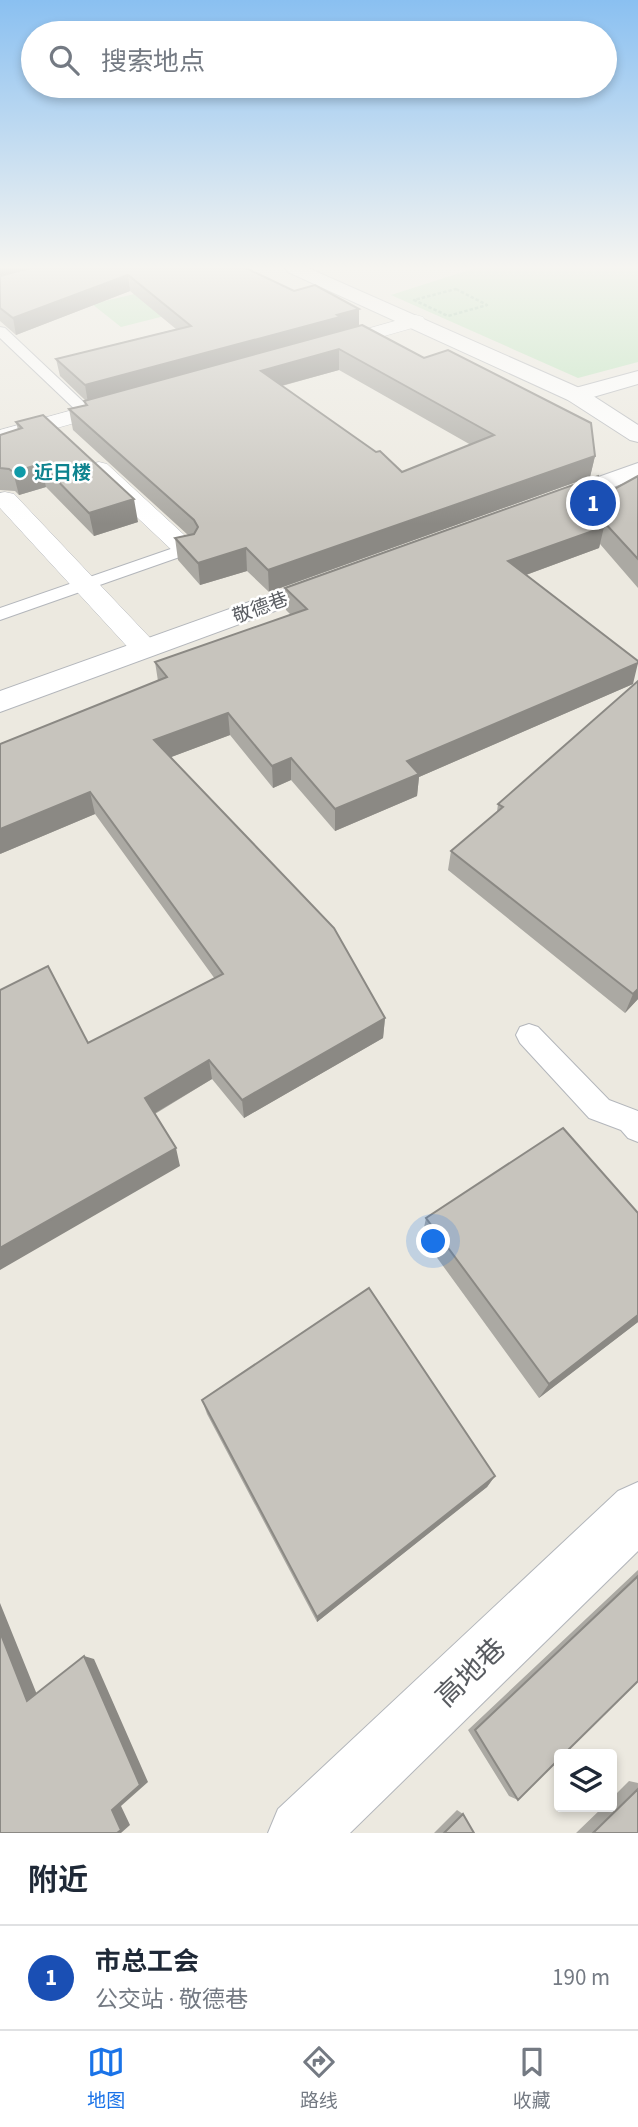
<!DOCTYPE html>
<html lang="zh">
<meta charset="utf-8">
<style>
body{margin:0;font-family:"Source Sans 3","Noto Sans SC",sans-serif;background:#f2f2f3;color:#1f2937}
.controls{position:absolute;right:21px;bottom:21px;display:grid;overflow:hidden;border-radius:7px;box-shadow:0 4px 10px #0003}
.controls button{width:63px;height:63px;display:grid;place-items:center;padding:0;border:0;border-bottom:2px solid #e0e1e3;background:#fff;color:#1f2937;font:35px sans-serif}
.you{position:absolute;left:434px;top:1242px;width:24px;height:24px;margin:-18px;border:5px solid #fff;border-radius:50%;background:#1a73e8;box-shadow:0 0 0 10px #1a73e833}
.badge{display:grid;place-items:center;width:46px;height:46px;border-radius:50%;background:#1a73e8;color:#fff;font-size:23px;font-weight:700}
.pin{position:absolute;translate:-50% -50%;border:4px solid #fff;box-shadow:0 2px 7px #0006}
.list{margin:0;padding:0;list-style:none}
h2{display:flex;justify-content:space-between;align-items:center;height:91px;margin:0;padding:0 28px;font-size:30px}
h2 small{font-size:23px;font-weight:400;color:#747a83}
.list li{display:grid;grid-template-columns:46px 1fr auto;gap:21px;align-items:center;box-sizing:border-box;height:105px;padding:0 28px;border-top:2px solid #e0e1e3}
.list b{display:block;font-size:26px;white-space:nowrap}
.list p{margin:0;font-size:23px;white-space:nowrap;color:#747a83}
.list em{font-size:23px;font-style:normal;color:#747a83}
.icon{flex:none;width:38px;height:38px;fill:none;stroke:currentColor;stroke-width:2;stroke-linecap:round;stroke-linejoin:round}
.map{position:relative;flex:none;width:638px;height:1833px;overflow:hidden}
.search{position:absolute;background:#fff;box-shadow:0 4px 10px #0003;left:21px;right:21px;top:21px;height:77px;display:flex;align-items:center;gap:18px;box-sizing:border-box;padding:0 24px;border-radius:38px;color:#747a83;font-size:26px}
.sheet{height:196px;background:#fff}
nav{display:flex;justify-content:space-around;align-items:center;box-sizing:border-box;height:98px;border-top:2px solid #e0e1e3;background:#fff;font-size:19px;color:#747a83}
nav a{display:grid;justify-items:center;gap:4px}
nav .on{color:#1a73e8}
.map>svg:first-child{display:block}
.green{fill:#bce4bc}
.lines{fill:none;stroke-linecap:round;stroke-linejoin:round}
.service-casing{stroke:#b3b6bb;stroke-width:2}
.pedestrian-casing{stroke:#b3b6bb;stroke-width:1}
.minor-casing{stroke:#b3b6bb;stroke-width:2}
.tertiary-casing{stroke:#b3b6bb;stroke-width:2}
.path{stroke:#95c4a3;stroke-width:2.5;stroke-dasharray:3.5 2;stroke-linecap:butt}
.service{fill:#fff;fill-rule:evenodd}
.pedestrian{fill:#fff;fill-rule:evenodd}
.minor{fill:#fff;fill-rule:evenodd}
.tertiary{fill:#fff;fill-rule:evenodd}
.wall{fill:#aba9a3;fill-rule:evenodd}
.shaded-wall{fill:#8b8984}
.building{fill:#c7c4bd;stroke:#8b8984;stroke-width:2;fill-rule:evenodd}
.culture-dot{fill:#0f9aa8;stroke:#fff;stroke-width:2.5}
.labels{text-anchor:middle;stroke-width:5;stroke-linejoin:round;paint-order:stroke}
.far-culture-label{font-size:19px;font-weight:bold;fill:#0d838f;stroke:#fff;text-anchor:start}
.far-street-label{font-size:19px;fill:#595c61;stroke:#fff}
.near-street-label{font-size:28px;fill:#595c61;stroke:#fff}
</style>
<div class="map">
<svg width="638" height="1833" viewBox="0 0 638 1833">
<rect width="100%" height="100%" fill="#ece9e0"/>
<!-- green -->
<path class="green" d="M475,268H638V362L578,378L391,295Z
M164,287L196,308L121,327L92,304Z"/>
<g class="lines">
<defs>
<path id="service" d="M0,327L5,328L92,410L94,413L92,416H82L0,338Z
M185,544L194,549L191,553L0,620V608Z
M529,1024L538,1027L609,1100L638,1111V1142L628,1138L621,1130L589,1118L520,1043L516,1035L520,1027Z"/>
<path id="pedestrian" d="M416,315L423,317L425,321L423,325L328,352L318,346L321,342Z
M120,397L128,398L131,403L128,408L0,444V430Z
M99,462L107,464L194,544L198,549L194,554L185,557L176,554L91,474L87,469L91,464Z
M5,492L14,494L154,642L158,648L154,654L144,657L134,654L0,508V493Z"/>
<path id="minor" d="M638,371V384L576,402L568,400L565,395L568,390Z
M638,463V478L548,511L539,508L535,503L539,498Z
M333,572L343,574L347,580L343,586L0,712V691Z
M638,1482V1551L350,1833H268L278,1809L618,1491Z"/>
<path id="tertiary" d="M285,268H308L584,390L638,425V442L630,440L568,400L288,272Z"/>
</defs>
<!-- service casing -->
<use href="#service" class="service-casing"/>
<!-- pedestrian casing -->
<use href="#pedestrian" class="pedestrian-casing"/>
<!-- minor casing -->
<use href="#minor" class="minor-casing"/>
<!-- tertiary casing -->
<use href="#tertiary" class="tertiary-casing"/>
<!-- path -->
<path class="path" d="M456,289L487,305L448,316L414,300Z"/>
<!-- service -->
<use href="#service" class="service"/>
<!-- pedestrian -->
<use href="#pedestrian" class="pedestrian"/>
<!-- minor -->
<use href="#minor" class="minor"/>
<!-- tertiary -->
<use href="#tertiary" class="tertiary"/>
</g>
<!-- wall -->
<path class="wall" d="M0,268H246L294,291L359,309V326L595,456L590,477L269,592L247,571L200,585L178,560L175,538L188,535L73,430L69,409L85,405L84,401H86L60,376L56,359L176,329L130,291L16,335L0,321ZM339,370L471,445L402,472L282,386Z
M16,422L138,522L94,536L46,487L19,495L15,491L0,490V435L18,430Z
M638,476V588L600,544L599,548L526,575L633,684L419,777L417,796L335,831L291,780L273,788L230,735L171,757L385,1018L383,1038L244,1118L212,1079L155,1114L180,1166L88,1043L215,979L95,814L0,854L158,681L155,662L291,615L286,610L285,588L600,497Z
M638,681V999L625,1013L448,870L451,851L497,812L498,804Z
M426,1218L638,1322L539,1398L422,1237Z
M202,1400L495,1476L487,1487L317,1622L207,1414Z
M638,1570V1681L518,1800L509,1796L468,1730Z
M629,1781L638,1783V1833H576L603,1807H612V1798Z
M457,1810L463,1814L474,1833H434Z"/>
<!-- shaded-wall -->
<path class="shaded-wall" d="M0,268H33L0,276Z
M128,275L130,291L16,335L13,318Z
M359,309V326L88,403L85,385Z
M339,349V370L262,391L261,371Z
M595,456L590,477L269,592L268,570Z
M41,464L46,487L19,495L13,472Z
M134,499L138,522L94,536L89,513Z
M604,527L599,548L504,583L508,561Z
M246,548L247,571L200,585L198,563Z
M638,663L633,684L419,777L417,796L335,831V809L407,761Z
M228,713L230,735L158,762L154,740Z
M291,758V780L273,788L272,766Z
M90,792L95,814L0,854V829Z
M638,989V999L625,1013L633,994Z
M385,1018L383,1038L244,1118L242,1100Z
M209,1060L212,1079L150,1116L145,1098Z
M176,1148L180,1166L0,1270V1248Z
M638,1315V1322L539,1398L549,1384Z
M495,1476L487,1487L317,1622V1617Z
M0,1603L40,1702L27,1701L0,1632Z
M84,1656L94,1659L148,1782L121,1806L130,1825L121,1833H117L112,1810Z"/>
<!-- building -->
<path class="building" d="M30,268H246L294,291L315,285L359,309L337,315L340,317L85,385L56,359L191,326L128,275L13,318L0,308V276Z
M362,325L424,358L448,350L591,423L595,456L268,570L246,548L198,563L175,538L194,534L198,527L194,520L69,409L87,405L84,401ZM339,349L494,435L402,472L380,451L376,452L261,371Z
M43,415L134,499L89,513L41,464L13,472L9,469L0,468V435L22,428L16,422Z
M598,476L600,497L638,476V559L603,521L604,527L508,561L638,661V663L407,761L419,774L335,809L291,758L272,766L228,713L154,740L334,928L385,1018L242,1100L209,1060L145,1098L176,1148L0,1248V990L48,966L88,1043L223,974L90,792L0,829V744L167,677L155,662L307,609L285,588Z
M638,681V989L633,994L451,851L503,807L498,804Z
M563,1128L638,1213V1315L549,1384L426,1218Z
M369,1288L495,1476L317,1617L202,1400Z
M638,1576V1681L564,1754H559V1759L518,1800L475,1730Z
M0,1632L27,1701L84,1656L140,1785L112,1810L121,1830L117,1833H0Z
M638,1789V1833H593Z
M463,1814L474,1833H444Z"/>
<!-- sky -->
<linearGradient id="sky" x2="0" y2="1"><stop stop-color="#8ac0f1"/><stop offset="0.51" stop-color="#f6f5f1"/><stop offset="1" stop-color="#f6f5f1" stop-opacity="0"/></linearGradient>
<rect width="638" height="524" fill="url(#sky)"/>
<!-- markers -->
<circle class="culture-dot" cx="20" cy="472" r="7"/>
<g class="labels">
<!-- far-culture labels -->
<g class="far-culture-label">
<text x="34" y="479">近日楼</text>
</g>
<!-- far-street labels -->
<g class="far-street-label">
<text transform="translate(260 607) rotate(-20)" y="7">敬德巷</text>
</g>
<!-- near-street labels -->
<g class="near-street-label">
<text transform="translate(470 1672) rotate(-44)" y="10">高地巷</text>
</g>
</g>
</svg>
<div class="controls">
<button><svg class="icon" aria-label="layers" viewBox="0 0 24 24"><path d="M12 4l9 5-9 5-9-5zM3 14l9 5 9-5"/></svg></button>
</div>
<div class="you"></div>
<div class="pin badge" style="left:593px;top:503px;background:#1a4fb4">1</div>
<div class="search"><svg class="icon" aria-label="search" viewBox="0 0 24 24"><circle cx="10" cy="10" r="6"/><path d="M15 15l6 6"/></svg>搜索地点</div>
</div>
<section class="sheet">
<h2>附近<small></small></h2>
<ul class="list">
<li><span class="badge" style="background:#1a4fb4">1</span><div><b>市总工会</b><p>公交站 · 敬德巷</p></div><em>190 m</em></li>
</ul>
</section>
<nav>
<a class="on"><svg class="icon" aria-label="map" viewBox="0 0 24 24"><path d="M3 6l6-2 6 2 6-2v14l-6 2-6-2-6 2zM9 4v14M15 6v14"/></svg>地图</a>
<a><svg class="icon" aria-label="directions" viewBox="0 0 24 24"><path d="M12 3l9 9-9 9-9-9zM9 14v-3h6M13 9l2 2-2 2"/></svg>路线</a>
<a><svg class="icon" aria-label="saved" viewBox="0 0 24 24"><path d="M7 4h10v16l-5-4-5 4z"/></svg>收藏</a>
</nav>
